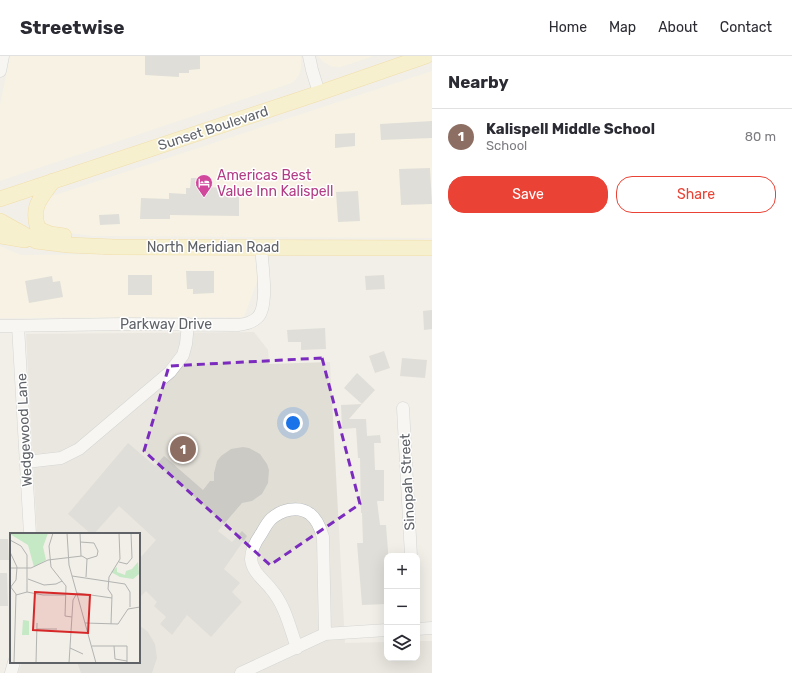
<!DOCTYPE html>
<meta charset="utf-8">
<style>
body{margin:0;font-family:Rubik,sans-serif;background:#f7f7f7;color:#2b2b33}
.controls{position:absolute;right:12px;bottom:12px;display:grid;overflow:hidden;border-radius:8px;box-shadow:0 4px 16px #0002}
.controls button{width:36px;height:36px;display:grid;place-items:center;padding:0;border:0;border-bottom:1px solid #e1e1e2;background:#fff;color:#2b2b33;font:20px sans-serif}
.you{position:absolute;left:293px;top:367px;width:14px;height:14px;margin:-10px;border:3px solid #fff;border-radius:50%;background:#1a73e8;box-shadow:0 0 0 6px #1a73e833}
.badge{display:grid;place-items:center;width:26px;height:26px;border-radius:50%;background:#ea4335;color:#fff;font-size:13px;font-weight:700}
.pin{position:absolute;translate:-50% -50%;border:2px solid #fff;box-shadow:0 1px 4px #0006}
.list{margin:0;padding:0;list-style:none}
h2{display:flex;justify-content:space-between;align-items:center;height:52px;margin:0;padding:0 16px;font-size:17px}
h2 small{font-size:13px;font-weight:400;color:#7c7c81}
.list li{display:grid;grid-template-columns:26px 1fr auto;gap:12px;align-items:center;box-sizing:border-box;height:56px;padding:0 16px;border-top:1px solid #e1e1e2}
.list b{display:block;font-size:15px;white-space:nowrap}
.list p{margin:0;font-size:13px;white-space:nowrap;color:#7c7c81}
.list em{font-size:13px;font-style:normal;color:#7c7c81}
.actions{display:flex;gap:8px;padding:12px 16px}
.actions a{flex:1;padding:9px 0;border:1px solid #ea4335;border-radius:16px;text-align:center;font-size:14px;color:#ea4335}
.actions .main{background:#ea4335;color:#fff}
.icon{flex:none;width:22px;height:22px;fill:none;stroke:currentColor;stroke-width:2;stroke-linecap:round;stroke-linejoin:round}
.map{position:relative;flex:none;width:432px;height:617px;overflow:hidden}
header{display:flex;align-items:center;gap:24px;box-sizing:border-box;height:56px;padding:0 20px;background:#fff;border-bottom:1px solid #e1e1e2}
header strong{font-size:19px}
nav{display:flex;gap:22px;margin-inline-start:auto;font-size:14px}
main{display:flex}
aside{flex:1;background:#fff}
.map>svg:first-child{display:block}
.commercial{fill:#fef7e0}
.education{fill:#e1ded6}
.building{fill:#cccac5}
.lines{fill:none;stroke-linecap:round;stroke-linejoin:round}
.minor-casing{stroke:#b5b8bc;stroke-width:13}
.major-casing{stroke:#f2c960;stroke-width:16}
.minor{stroke:#fff;stroke-width:12}
.major{stroke:#fff2af;stroke-width:15}
.marked{fill:none;stroke:#7b2cbf;stroke-width:3;stroke-dasharray:8 5;stroke-linejoin:round}
.labels{text-anchor:middle;stroke-width:3;stroke-linejoin:round;paint-order:stroke}
.street-label{font-size:14px;fill:#5f6368;stroke:#fff}
.hotel-label{font-size:14px;fill:#b23c85;stroke:#fff;text-anchor:start}
.inset-road{fill:none;stroke:#b3b3b1;stroke-width:1}
.view{fill:#d62828;fill-opacity:0.15;stroke:#d62828;stroke-width:2}
.inset-edge{fill:none;stroke:#5f6368;stroke-width:2}
</style>
<header>
<strong>Streetwise</strong>
<nav><a>Home</a><a>Map</a><a>About</a><a>Contact</a></nav>
</header>
<main>
<div class="map">
<svg width="432" height="617" viewBox="0 0 432 617">
<rect width="100%" height="100%" fill="#f1efe8"/>
<!-- commercial -->
<path class="commercial" d="M10,0H301V13L298,21L292,27L0,125V49Z
M318,0H374L341,11H332L322,5Z
M432,15V182L93,180L52,175L40,160L46,142Z
M0,190L21,199L268,196L244,261L0,262Z"/>
<!-- education -->
<path class="education" d="M254,276L268,294L269,308L330,306L345,587L387,586V602H417V585H432V617H18L22,606H139V478H37L26,278Z"/>
<!-- building -->
<path class="building" d="M145,0H200V13L189,14V17H179V21L145,19Z
M432,65V82L381,84L380,68Z
M355,77V90L335,92V78Z
M430,112L432,148L401,149L399,113Z
M191,122H198V131L239,132V160L170,159V163H140L141,142L169,143V137L186,138V132H190Z
M358,135L360,165L338,166L336,136Z
M119,158L120,168L100,169L99,159Z
M186,215H214V237L193,238V233H187Z
M128,219H152V239H128Z
M384,219L385,233L366,234L365,220Z
M52,220L53,226L60,225L63,241L29,247L25,225Z
M432,254V273L424,274L423,255Z
M325,272L326,293L301,294V286H288L287,274Z
M384,295L390,312L375,317L369,300Z
M402,302L427,304L425,322L400,320Z
M357,317L375,334L362,348L344,332Z
M362,348L349,363H366L367,380L380,379L381,387H374L375,414H384V445H377L380,469H386L388,495L387,548L362,549L357,487H363L362,457H361L360,402H358L356,372L342,373L341,349Z
M128,387L155,410L164,400L203,434L210,425H214V417L217,405L221,400L231,393L243,391L249,392L260,398L267,408L269,414L268,427L262,438L252,445L242,447L218,475L232,486L242,475L247,480L224,513L240,527L232,536L242,546L211,581L187,559L172,579L160,568L166,561L154,550L157,546L146,535L139,542V503L156,484L119,450L94,478H91L68,458Z
M0,483H8L9,504H0Z
M0,517H7L8,550H0Z
M139,569L148,576L155,588L157,602L152,617H81L77,606H139Z"/>
<g class="lines">
<defs>
<path id="minor" d="M309,0L312,14L319,37
M0,15L3,0
M0,270L125,268L238,269C245,268 252,267 258,261C269,249 262,207 261,191
M18,270L30,478
M403,352L411,500
M26,406L61,402L79,393L170,316L183,299L186,288L188,268
M417,573L432,572
M297,592C290,572 285,549 271,533C264,524 252,516 251,503C251,494 256,485 261,478C264,473 267,467 271,463C281,454 298,449 310,458C317,463 321,474 323,481L325,578
M11,617L14,606
M241,617L325,578L387,574"/>
<path id="major" d="M53,125C40,143 31,150 38,173L50,178L64,180
M0,143L319,37L426,0
M0,165L36,185L68,189L114,191L432,192
M0,180L25,184"/>
</defs>
<!-- minor casing -->
<use href="#minor" class="minor-casing"/>
<!-- major casing -->
<use href="#major" class="major-casing"/>
<!-- minor -->
<use href="#minor" class="minor"/>
<!-- major -->
<use href="#major" class="major"/>
</g>
<!-- marked area -->
<path d="M0 0H432V617H0ZM322,302L360,448L270,509L144,395L169,310Z" fill="#f1efe8" fill-opacity=".55" fill-rule="evenodd"/>
<path class="marked" d="M322,302L360,448L270,509L144,395L169,310Z"/>
<!-- icons -->
<defs>
<symbol id="hotel-pin" viewBox="-11 -11 22 30"><path d="M0 17L-7.5 6A9.5 9.5 0 1 1 7.5 6Z" fill="#d1479c" stroke="#fff"/><path d="M-6-4.5h1.5V1H6V5H4.5V3h-9V5H-6ZM-4 0a1.8 1.8 0 1 1 3.6 0ZM.5 0V-2.5h3Q6-2.5 6 0Z" fill="#fff"/></symbol>
</defs>
<g fill-rule="evenodd">
<use href="#hotel-pin" x="194" y="117" width="20" height="27"/>
</g>
<g class="labels">
<!-- street labels -->
<g class="street-label">
<text transform="translate(213 72) rotate(-18)" y="5">Sunset Boulevard</text>
<text x="213" y="196">North Meridian Road</text>
<text x="166" y="273">Parkway Drive</text>
<text transform="translate(24 374) rotate(-93)" y="5">Wedgewood Lane</text>
<text transform="translate(407 426) rotate(-93)" y="5">Sinopah Street</text>
</g>
<!-- hotel labels -->
<g class="hotel-label">
<text x="217" y="124">Americas Best<tspan x="217" dy="16">Value Inn Kalispell</tspan></text>
</g>
</g>
<!-- overview -->
<g transform="translate(10 477)">
<rect width="130" height="130" fill="#f1efe8"/>
<path d="M38,0L33,14L36,27L24,34L18,12L0,1ZM128,29L129,41L123,46L110,44L101,39L107,34V39L115,42L116,38L122,36ZM13,87L19,88V102H12Z" fill="#c5e8c5"/>
<path class="inset-road" d="M43,0L39,13L41,34L56,53L55,83L62,84M57,0L59,32L86,130M70,0L71,23M0,7L11,13L17,22V59M0,19L7,34L6,47L0,55M109,29L117,31L122,25L121,0M0,35H21L38,27L72,23L77,26L87,23L88,18L84,10L70,9M62,43L115,51L120,59V74M76,44L77,26M18,46L34,52L46,51L52,48M0,53L6,61L4,130M67,60L102,65M6,62L17,59L33,62H56M75,90L108,91L118,76L130,74M101,91L102,62L98,56L99,44L110,26L109,0M27,96H47M82,113H117V130M104,113L105,126L117,128M60,115L73,121M26,130L27,90M59,130L63,67L67,60"/>
<path class="view" d="M25,59L80,62L78,100L23,97Z"/>
<rect width="130" height="130" class="inset-edge"/>
</g>
</svg>
<div class="controls">
<button>+</button>
<button>−</button>
<button><svg class="icon" aria-label="layers" viewBox="0 0 24 24"><path d="M12 4l9 5-9 5-9-5zM3 14l9 5 9-5"/></svg></button>
</div>
<div class="you"></div>
<div class="pin badge" style="left:183px;top:393px;background:#8d6e63">1</div>
</div>
<aside>
<h2>Nearby<small></small></h2>
<ul class="list">
<li><span class="badge" style="background:#8d6e63">1</span><div><b>Kalispell Middle School</b><p>School</p></div><em>80 m</em></li>
</ul>
<div class="actions"><a class="main">Save</a><a>Share</a></div>
</aside>
</main>
